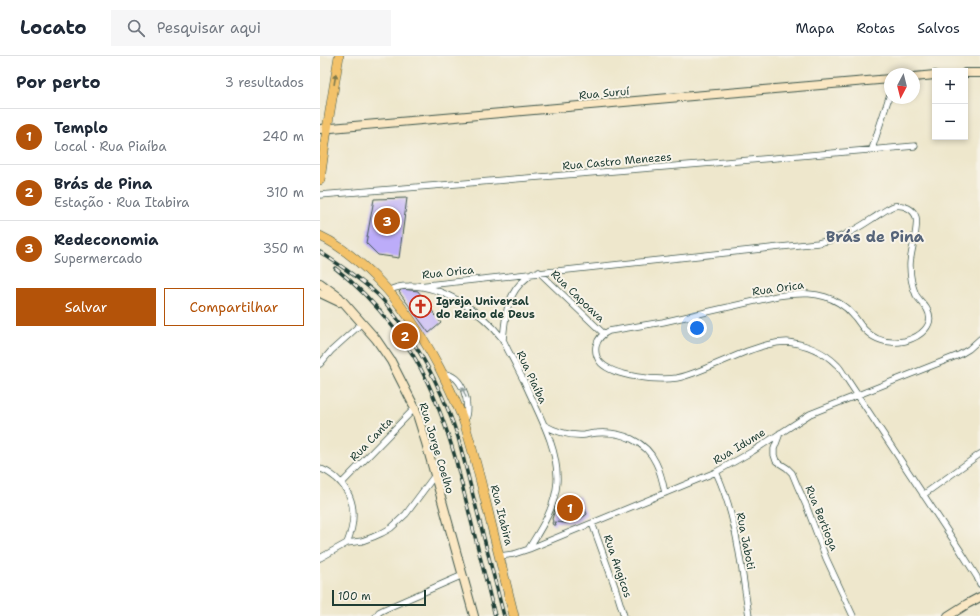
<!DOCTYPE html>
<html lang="pt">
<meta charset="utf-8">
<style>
body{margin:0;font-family:"Shantell Sans",sans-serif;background:#f6f6f7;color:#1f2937}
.controls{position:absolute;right:12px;top:12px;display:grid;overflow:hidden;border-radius:0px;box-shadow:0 2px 6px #0003}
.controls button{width:36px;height:36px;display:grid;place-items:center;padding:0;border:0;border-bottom:1px solid #e0e1e3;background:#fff;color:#1f2937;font:20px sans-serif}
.compass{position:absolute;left:564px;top:12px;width:36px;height:36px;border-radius:50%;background:#fff;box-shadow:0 2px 6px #0003;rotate:187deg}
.scale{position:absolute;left:12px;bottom:10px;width:94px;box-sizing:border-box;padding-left:4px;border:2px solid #1f3d34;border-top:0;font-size:11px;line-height:14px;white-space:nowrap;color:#1f3d34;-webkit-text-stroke:3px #f7f3e8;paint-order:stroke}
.you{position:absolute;left:377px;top:272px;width:14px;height:14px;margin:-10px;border:3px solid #fff;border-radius:50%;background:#1a73e8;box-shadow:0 0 0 6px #1a73e833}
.badge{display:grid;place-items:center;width:26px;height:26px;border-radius:50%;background:#b45309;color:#fff;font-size:13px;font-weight:700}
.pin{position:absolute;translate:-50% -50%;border:2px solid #fff;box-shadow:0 1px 4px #0006}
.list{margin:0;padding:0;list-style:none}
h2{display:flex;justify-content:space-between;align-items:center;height:52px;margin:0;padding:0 16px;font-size:17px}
h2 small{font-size:13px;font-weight:400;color:#747a83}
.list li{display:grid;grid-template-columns:26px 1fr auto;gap:12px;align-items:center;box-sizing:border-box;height:56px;padding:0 16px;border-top:1px solid #e0e1e3}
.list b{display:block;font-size:15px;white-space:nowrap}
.list p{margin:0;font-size:13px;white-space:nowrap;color:#747a83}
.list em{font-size:13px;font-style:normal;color:#747a83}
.actions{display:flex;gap:8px;padding:12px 16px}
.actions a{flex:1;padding:9px 0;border:1px solid #b45309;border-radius:0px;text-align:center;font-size:14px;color:#b45309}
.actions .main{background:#b45309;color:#fff}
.icon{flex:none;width:22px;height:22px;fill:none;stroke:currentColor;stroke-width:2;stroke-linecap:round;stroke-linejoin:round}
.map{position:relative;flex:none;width:660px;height:560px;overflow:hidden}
header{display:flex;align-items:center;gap:24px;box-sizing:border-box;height:56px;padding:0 20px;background:#fff;border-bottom:1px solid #e0e1e3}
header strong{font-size:19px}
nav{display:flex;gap:22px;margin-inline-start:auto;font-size:14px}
.search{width:280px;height:36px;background:#f6f6f7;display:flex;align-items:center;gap:10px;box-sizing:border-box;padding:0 14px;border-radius:0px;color:#747a83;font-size:15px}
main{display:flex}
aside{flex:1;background:#fff}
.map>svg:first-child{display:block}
.building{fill:#bcacf9}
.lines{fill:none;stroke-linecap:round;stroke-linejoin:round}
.street-casing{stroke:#3e564b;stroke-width:7}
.secondary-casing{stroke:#3e564b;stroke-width:10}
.primary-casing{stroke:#3e564b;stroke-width:10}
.street{stroke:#fff;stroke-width:5.5}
.secondary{stroke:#fae7c3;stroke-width:8}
.primary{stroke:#f3c26a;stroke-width:9}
.rail-casing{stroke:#1f3d34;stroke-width:3.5}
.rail{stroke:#f7f3e8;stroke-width:2;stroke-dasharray:6;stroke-linecap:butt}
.oneway{fill:#7e794c}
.oneway2{fill:#8f9e9a}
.labels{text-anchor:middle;stroke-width:4;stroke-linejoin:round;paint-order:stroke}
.street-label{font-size:11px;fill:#1f3d34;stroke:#f7f3e8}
.poi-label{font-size:11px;font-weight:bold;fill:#1f3d34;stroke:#f7f3e8;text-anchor:start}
.district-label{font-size:15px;font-weight:bold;fill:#566479;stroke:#f7f3e8}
</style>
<header>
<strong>Locato</strong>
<div class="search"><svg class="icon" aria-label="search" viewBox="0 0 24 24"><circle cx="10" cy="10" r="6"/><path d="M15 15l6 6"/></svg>Pesquisar aqui</div>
<nav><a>Mapa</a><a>Rotas</a><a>Salvos</a></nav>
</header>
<main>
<aside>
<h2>Por perto<small>3 resultados</small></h2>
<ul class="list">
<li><span class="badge">1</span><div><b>Templo</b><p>Local · Rua Piaíba</p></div><em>240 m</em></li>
<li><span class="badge">2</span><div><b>Brás de Pina</b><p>Estação · Rua Itabira</p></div><em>310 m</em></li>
<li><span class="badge">3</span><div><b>Redeconomia</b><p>Supermercado</p></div><em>350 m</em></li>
</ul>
<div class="actions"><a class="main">Salvar</a><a>Compartilhar</a></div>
</aside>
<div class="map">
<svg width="660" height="560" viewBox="0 0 660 560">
<rect width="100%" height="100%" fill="#f7f3e8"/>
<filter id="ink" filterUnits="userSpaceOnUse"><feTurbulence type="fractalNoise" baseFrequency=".025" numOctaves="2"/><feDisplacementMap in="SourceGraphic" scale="8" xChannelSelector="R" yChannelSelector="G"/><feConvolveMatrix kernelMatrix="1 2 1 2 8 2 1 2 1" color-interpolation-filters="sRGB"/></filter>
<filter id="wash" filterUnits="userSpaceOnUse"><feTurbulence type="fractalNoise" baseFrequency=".012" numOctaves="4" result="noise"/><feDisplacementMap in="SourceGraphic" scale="16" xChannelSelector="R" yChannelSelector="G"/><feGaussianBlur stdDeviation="0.9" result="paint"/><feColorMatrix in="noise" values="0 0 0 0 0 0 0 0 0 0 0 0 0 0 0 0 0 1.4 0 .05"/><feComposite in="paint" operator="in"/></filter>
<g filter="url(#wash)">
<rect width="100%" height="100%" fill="#eee7cc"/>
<g id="blocks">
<!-- building -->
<path class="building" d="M87,142L79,202L58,199L46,187L54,143Z
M82,233L98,235L121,267L109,277L79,236Z
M259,440L267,458L266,459L255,466L247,467L235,466L236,469H233L232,467L233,465L232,463L237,447Z"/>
</g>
</g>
<g filter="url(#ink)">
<use href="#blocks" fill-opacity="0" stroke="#3e564b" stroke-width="1"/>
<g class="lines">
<defs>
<path id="street" d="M552,93L570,38
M0,139L467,101L595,90
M219,216L283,277
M98,230L498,187C507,185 516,183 524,179C536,174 547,166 558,159C563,156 568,152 574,150C578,149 584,150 588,152C592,154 595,158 596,161C599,173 590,196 590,209C590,219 592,230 596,239C599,244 604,248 607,253C616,269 600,281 585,285C570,288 555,285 544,273C540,269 537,263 533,259C529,254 524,250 519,247C500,235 478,237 457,240L343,266L289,275C282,278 278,282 276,290C275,296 277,303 281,307C295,321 338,325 357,322C368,320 379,315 389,311C401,306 413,301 425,296C439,291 452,286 467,286C484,288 503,295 516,308C520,311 522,316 525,320L640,494L657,521L660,528
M68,235C75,231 81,230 89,230C122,229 162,256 182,282C185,287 187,293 190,298C195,307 199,316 204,325C217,355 239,392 237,426C235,452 222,471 209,492
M183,284C185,264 186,243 200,228C204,224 208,221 212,217
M0,308L11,295L42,267
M122,318C143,316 152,350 144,365
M224,369C236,376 251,380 265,379C269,378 273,377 277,377C301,375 326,385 336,407C341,417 343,427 345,437
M460,377L454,393V399L456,405L467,412L472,417L477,429L486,449L506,502L533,560
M0,413C6,414 11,418 16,422C36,440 37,462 27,487
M396,416C417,461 421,511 429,560
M22,427L95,352
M603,439L660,398
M272,467L295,531L304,560
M180,500L194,498L209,493L396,416L433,395L490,358L639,299L649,293L660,283
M0,502L27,487L42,485L53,481L62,477L71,472L86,458L115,419
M56,560L59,556L65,553L143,519"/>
<path id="secondary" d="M645,17H660
M594,21L615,19
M0,73L349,42L570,23
M0,227L19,241L56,283L71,305L95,352L106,387L154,560
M0,237L19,246
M628,560L647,548L660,541"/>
<path id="primary" d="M0,124L7,73L19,0
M0,180C22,190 41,207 58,224C83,249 102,279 119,311C128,329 137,347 144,366C153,394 160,422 167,451C176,487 185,524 194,560"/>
</defs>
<!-- street casing -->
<use href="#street" class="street-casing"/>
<!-- secondary casing -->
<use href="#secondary" class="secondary-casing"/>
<!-- primary casing -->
<use href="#primary" class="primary-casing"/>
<!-- street -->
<use href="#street" class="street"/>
<!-- secondary -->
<use href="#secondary" class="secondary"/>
<!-- primary -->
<use href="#primary" class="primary"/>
<defs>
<path id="rail" d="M0,196C20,209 39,222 57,238C68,248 76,261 85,274C108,307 125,342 138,381L184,560
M15,212C37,229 56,249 73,271C81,282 89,292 96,304C113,334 125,367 135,401L175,560"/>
</defs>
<!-- rail casing -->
<use href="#rail" class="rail-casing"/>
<!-- rail -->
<use href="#rail" class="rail"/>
</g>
<!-- one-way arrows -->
<defs><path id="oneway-solid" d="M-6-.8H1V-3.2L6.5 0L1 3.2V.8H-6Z"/></defs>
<use class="oneway" href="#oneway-solid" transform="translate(15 23) rotate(-81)"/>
<use class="oneway2" href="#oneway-solid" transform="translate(144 336) rotate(-111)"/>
</g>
<!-- icons -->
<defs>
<symbol id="church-ring" viewBox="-11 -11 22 22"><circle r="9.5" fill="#f7f3e8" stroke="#c8321e" stroke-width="1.5"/><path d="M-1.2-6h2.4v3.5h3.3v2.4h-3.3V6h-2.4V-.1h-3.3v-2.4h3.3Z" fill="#c8321e"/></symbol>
</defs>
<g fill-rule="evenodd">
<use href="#church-ring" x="88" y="238" width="25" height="25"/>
</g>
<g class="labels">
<!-- street labels -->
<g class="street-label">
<text transform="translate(284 37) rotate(-5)" y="4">Rua Suruí</text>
<text transform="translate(297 105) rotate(-5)" y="4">Rua Castro Menezes</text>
<text transform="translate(128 216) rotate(-6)" y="4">Rua Orica</text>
<text transform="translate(458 232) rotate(-8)" y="4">Rua Orica</text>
<text transform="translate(258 240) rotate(44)" y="4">Rua Capoava</text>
<text transform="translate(212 321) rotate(65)" y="4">Rua Piaíba</text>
<text transform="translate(51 383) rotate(-46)" y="4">Rua Canta</text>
<text transform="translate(419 390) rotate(-31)" y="4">Rua Idume</text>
<text transform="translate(117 392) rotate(73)" y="4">Rua Jorge Coelho</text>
<text transform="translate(182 459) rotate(76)" y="4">Rua Itabira</text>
<text transform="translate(502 462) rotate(68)" y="4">Rua Bertioga</text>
<text transform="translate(426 485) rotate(79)" y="4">Rua Jaboti</text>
<text transform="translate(298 510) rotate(71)" y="4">Rua Angicos</text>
</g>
<!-- poi labels -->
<g class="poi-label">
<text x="116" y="249">Igreja Universal<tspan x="116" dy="13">do Reino de Deus</tspan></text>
</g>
<!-- district labels -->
<g class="district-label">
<text x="555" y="186">Brás de Pina</text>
</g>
</g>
</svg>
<div class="controls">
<button>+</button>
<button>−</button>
</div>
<svg class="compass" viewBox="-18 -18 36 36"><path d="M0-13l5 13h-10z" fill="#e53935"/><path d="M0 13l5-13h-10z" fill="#747a83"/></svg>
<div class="scale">100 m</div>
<div class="you"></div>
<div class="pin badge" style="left:250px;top:452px">1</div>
<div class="pin badge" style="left:85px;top:280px">2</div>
<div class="pin badge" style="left:67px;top:165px">3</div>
</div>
</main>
